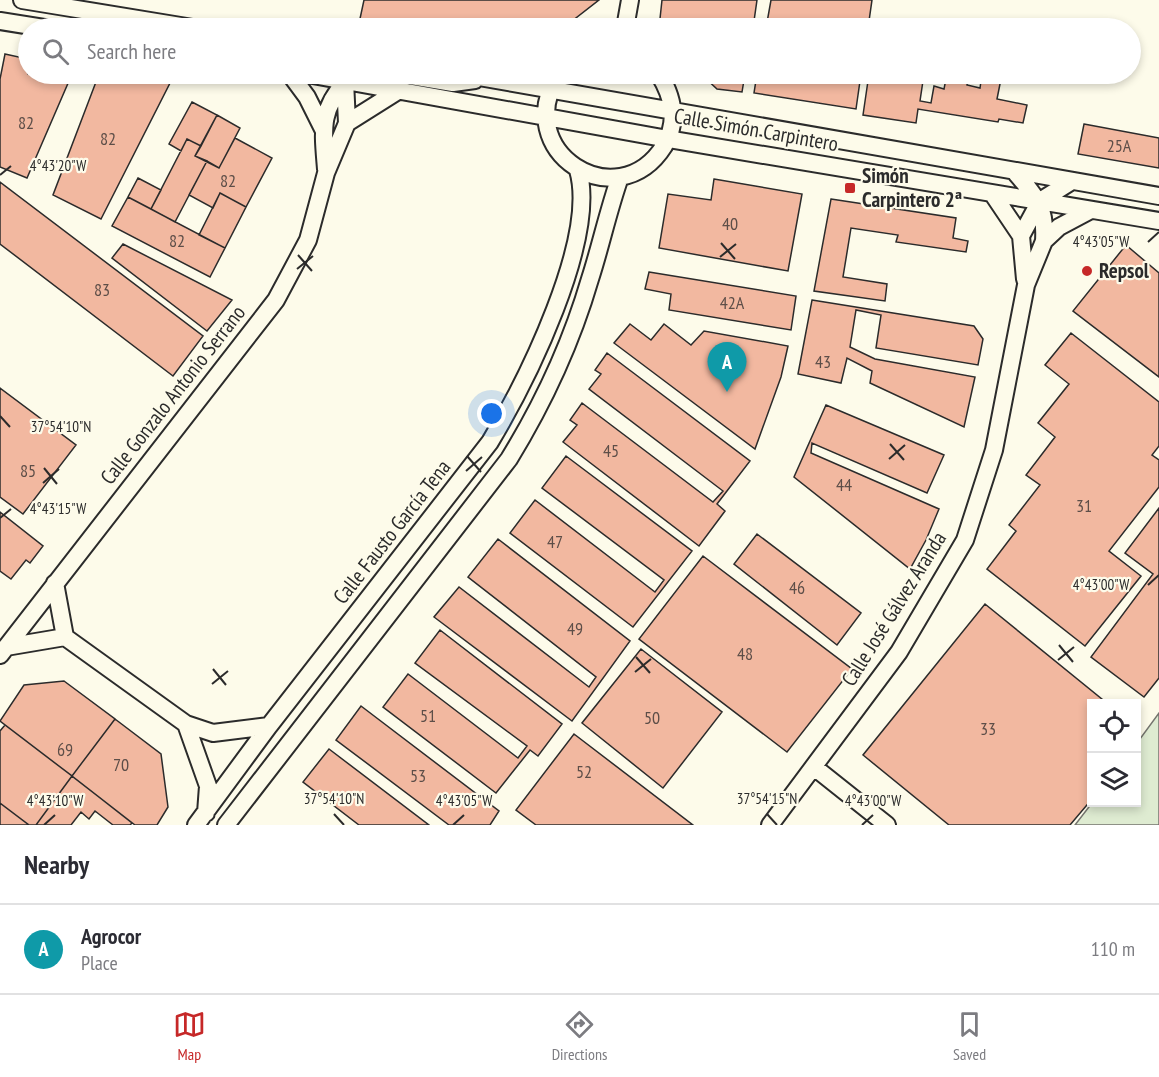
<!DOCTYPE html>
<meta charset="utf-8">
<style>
body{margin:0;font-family:"PT Sans Narrow",sans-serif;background:#f2f2f3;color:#2b2b33}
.controls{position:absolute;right:18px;bottom:18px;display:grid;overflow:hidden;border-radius:0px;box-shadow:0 3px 9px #0003}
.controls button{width:54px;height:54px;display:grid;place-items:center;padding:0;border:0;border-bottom:2px solid #e1e1e2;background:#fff;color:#2b2b33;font:30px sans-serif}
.you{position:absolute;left:492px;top:414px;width:21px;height:21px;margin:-15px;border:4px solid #fff;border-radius:50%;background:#1a73e8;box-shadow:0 0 0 9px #1a73e833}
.badge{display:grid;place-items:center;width:39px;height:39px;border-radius:50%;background:#c62828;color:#fff;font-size:20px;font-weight:700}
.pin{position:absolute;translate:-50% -50px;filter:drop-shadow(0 2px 3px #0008)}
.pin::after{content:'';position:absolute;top:32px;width:21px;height:18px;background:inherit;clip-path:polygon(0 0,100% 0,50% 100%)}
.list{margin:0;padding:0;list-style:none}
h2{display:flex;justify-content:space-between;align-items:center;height:78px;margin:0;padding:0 24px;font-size:26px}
h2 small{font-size:20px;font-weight:400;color:#7c7c81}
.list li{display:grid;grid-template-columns:39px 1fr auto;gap:18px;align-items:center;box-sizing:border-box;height:90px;padding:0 24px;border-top:2px solid #e1e1e2}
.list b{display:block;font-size:22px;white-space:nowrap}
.list p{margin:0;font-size:20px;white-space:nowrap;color:#7c7c81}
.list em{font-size:20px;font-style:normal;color:#7c7c81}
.icon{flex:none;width:33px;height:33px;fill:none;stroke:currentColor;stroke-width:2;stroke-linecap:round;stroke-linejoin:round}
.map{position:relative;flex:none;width:1159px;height:825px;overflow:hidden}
.search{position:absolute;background:#fff;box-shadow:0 3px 9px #0003;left:18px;right:18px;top:18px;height:66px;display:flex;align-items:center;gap:15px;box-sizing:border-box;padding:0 21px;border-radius:33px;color:#7c7c81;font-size:22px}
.sheet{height:168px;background:#fff}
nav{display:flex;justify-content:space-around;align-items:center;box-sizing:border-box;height:84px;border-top:2px solid #e1e1e2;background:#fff;font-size:16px;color:#7c7c81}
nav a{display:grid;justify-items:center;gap:3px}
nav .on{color:#c62828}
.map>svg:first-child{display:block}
.green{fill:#deebd1;stroke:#74746e;stroke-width:1.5}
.building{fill:#f2b8a0;stroke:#2b2b2b;stroke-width:1.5}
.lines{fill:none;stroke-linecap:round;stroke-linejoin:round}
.minor-casing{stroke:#2b2b2b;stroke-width:20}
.minor{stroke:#fdfbea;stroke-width:16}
.ticks{fill:none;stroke:#2b2b2b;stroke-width:2}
.poi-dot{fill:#c62828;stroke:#fdfbea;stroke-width:2}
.labels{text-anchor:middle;stroke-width:4.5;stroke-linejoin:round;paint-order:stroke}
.number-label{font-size:18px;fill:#5d4e48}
.street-label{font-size:21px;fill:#2b2b2b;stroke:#fdfbea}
.poi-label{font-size:21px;font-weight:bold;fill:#2b2b2b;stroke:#fdfbea;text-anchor:start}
.ticks-label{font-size:15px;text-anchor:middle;fill:#2b2b2b;stroke:#fdfbea;stroke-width:4.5;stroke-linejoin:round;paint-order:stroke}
</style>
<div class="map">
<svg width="1159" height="825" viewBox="0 0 1159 825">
<rect width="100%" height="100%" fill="#fdfbea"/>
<!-- green -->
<path class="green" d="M1159,713V825H1075L1092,803L1136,802L1137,743Z"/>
<!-- building -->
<path class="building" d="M364,0H599L563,28H358Z
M662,0H757L753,28H659Z
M771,0H872L868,28H766Z
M5,54L28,59V74H72L27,178L0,167V79Z
M99,74H115L170,83L101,219L53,195Z
M701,74H745L742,92L717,89Z
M757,74H861L856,109L754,93Z
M869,74H924L920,101L931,103L934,86L944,89L947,74H969L967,85L980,88L982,74H1002L997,99L1027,105L1023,123L999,119L998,122L918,109L916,123L863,115Z
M192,102L217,115L201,146L187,139L181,151L169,144Z
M217,115L240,128L219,168L195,156Z
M1084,124L1159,138V168L1078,154Z
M235,138L272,158L246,207L220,193L213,208L189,195L207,161L219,168Z
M187,139L201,146L195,156L207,161L175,222L151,209Z
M138,178L161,190L151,209L128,197Z
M714,179L802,194L788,271L659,248L668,194L711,200Z
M0,182L203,336L173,376L0,244Z
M220,193L246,207L225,248L199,235Z
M128,197L225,248L210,277L112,226Z
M831,199L956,218L953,238L968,241L966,252L896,242L898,235L851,228L843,277L887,284L885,301L814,291Z
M123,244L232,300L207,331L112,258Z
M1126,245L1159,273V377L1073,311Z
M649,272L796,296L791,330L669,310L671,294L645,289Z
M812,300L974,326L983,339L978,365L876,348L881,315L856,310L850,347L875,359L975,377L964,427L870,383L872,371L847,358L841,383L798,374Z
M630,324L651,340L664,324L691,345L704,331L788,346L781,377L755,449L614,343Z
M1071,333L1159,402V446L1152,455L1159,460V487L1109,551L1141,576L1085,646L987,569L1016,531L1009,525L1040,485L1026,475L1055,437L1038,423L1069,384L1045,365Z
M607,353L750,461L717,504L725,511L699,546L563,442L577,425L570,420L582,403L713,502L723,491L589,389L601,374L595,370Z
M0,388L76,445L23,514L0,497Z
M826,405L944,455L927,493L812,443L811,453L939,509L926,540L910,569L794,477Z
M566,456L692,551L633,627L510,533L535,500L655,592L664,580L542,488Z
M1159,508V678L1144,697L1091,657L1153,574L1125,553Z
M0,512L43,546L30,563L26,560L11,579L0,571Z
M757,534L861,613L837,645L734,564Z
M498,539L630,641L572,721L434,617L459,587L589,687L596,677L468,577Z
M703,556L852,669L787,752L639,639Z
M985,604L1108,704H1092V799L1070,825H949L863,755Z
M440,630L562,724L538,756L530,750L496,793L383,707L408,674L518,758L527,746L415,663Z
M641,649L722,712L663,788L582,723Z
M64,681L115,719L72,776L0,721L24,685Z
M361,706L499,811L490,825H449L336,740Z
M115,719L161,754L168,807L157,825H135L72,776Z
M5,725L72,776L36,825H29L0,803V731Z
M574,734L693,825H536L516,810Z
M329,749L429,825H359L303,782Z
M72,776L132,823L130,825H113L95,811L89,819L81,812L71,825H36Z
M0,803L29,825H0Z"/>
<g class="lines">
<defs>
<path id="minor" d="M22,0L193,28
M0,21L44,28
M625,28L630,0
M290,74L307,97L323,129
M307,74L668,139L1159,221
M399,74L453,83L475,80
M462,74L1159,196
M559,74C509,151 617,220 664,146C679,121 673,97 659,74
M347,123L401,89
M326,169C323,131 319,110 347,80
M1015,172C1036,197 1046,206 1044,241
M992,193L1021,236L1025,279
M1021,236L1040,201L1072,181
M55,583L65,637L186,724L213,733L269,726
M6,647L65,637
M0,655L276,300L308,240L326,173L347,123L345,81
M186,724L208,786L206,813
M814,767L887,825
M196,825L269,726L490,442C526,382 598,239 578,170
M226,825L509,459C544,402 571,344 590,279C601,245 608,211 620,177
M770,825L899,652L965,540L994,450L1026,285L1044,241L1059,227L1091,210"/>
</defs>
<!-- minor casing -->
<use href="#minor" class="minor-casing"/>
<!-- minor -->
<use href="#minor" class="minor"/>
</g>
<!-- ticks -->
<path class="ticks" d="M0,175L11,166M1148,242L1159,232M721,243L735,259M298,255L312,271M720,257L736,244M297,269L313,256M0,416L10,427M890,444L904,460M467,456L481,472M889,459L905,445M44,468L57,484M466,471L482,457M43,483L59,469M0,518L11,509M1148,585L1159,575M1059,645L1073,662M636,657L650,673M1058,660L1074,647M213,669L226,685M635,672L651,659M212,684L228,671M334,814L344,825M767,814L777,825M44,825L55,815M453,825L464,815M862,825L873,815"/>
<!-- markers -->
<g class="poi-dot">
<rect x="844" y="182" width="12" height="12" rx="3"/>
<circle cx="1087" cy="271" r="6"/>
</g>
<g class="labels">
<!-- number labels -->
<g class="number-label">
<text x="26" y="129">82</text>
<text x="108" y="145">82</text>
<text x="1119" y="152">25A</text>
<text x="228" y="187">82</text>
<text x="730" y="230">40</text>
<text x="177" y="247">82</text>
<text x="102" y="296">83</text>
<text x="732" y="309">42A</text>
<text x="823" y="368">43</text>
<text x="611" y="457">45</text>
<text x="28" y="477">85</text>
<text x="844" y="491">44</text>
<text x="1084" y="512">31</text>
<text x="555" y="548">47</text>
<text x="797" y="594">46</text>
<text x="575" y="635">49</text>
<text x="745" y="660">48</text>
<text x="428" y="722">51</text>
<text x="652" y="724">50</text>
<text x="988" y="735">33</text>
<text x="65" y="756">69</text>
<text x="121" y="771">70</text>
<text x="584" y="778">52</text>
<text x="418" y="782">53</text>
</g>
<!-- street labels -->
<g class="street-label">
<text transform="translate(756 130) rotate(10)" y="7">Calle Simón Carpintero</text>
<text transform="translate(173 395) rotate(-52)" y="7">Calle Gonzalo Antonio Serrano</text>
<text transform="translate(392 532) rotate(-52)" y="7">Calle Fausto García Tena</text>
<text transform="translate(894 609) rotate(-58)" y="7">Calle José Gálvez Aranda</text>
</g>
<!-- poi labels -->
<g class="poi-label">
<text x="862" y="183">Simón<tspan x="862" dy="24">Carpintero 2ª</tspan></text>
<text x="1099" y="278">Repsol</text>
</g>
</g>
<g class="ticks-label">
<text x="58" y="171">4°43'20"W</text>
<text x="1101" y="247">4°43'05"W</text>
<text x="61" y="432">37°54'10"N</text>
<text x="58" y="514">4°43'15"W</text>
<text x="1101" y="590">4°43'00"W</text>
<text x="334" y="804">37°54'10"N</text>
<text x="767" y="804">37°54'15"N</text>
<text x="55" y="806">4°43'10"W</text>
<text x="464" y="806">4°43'05"W</text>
<text x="873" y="806">4°43'00"W</text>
</g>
</svg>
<div class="controls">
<button><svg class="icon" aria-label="locate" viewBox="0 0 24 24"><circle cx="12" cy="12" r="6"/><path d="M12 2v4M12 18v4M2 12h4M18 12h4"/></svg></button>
<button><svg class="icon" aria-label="layers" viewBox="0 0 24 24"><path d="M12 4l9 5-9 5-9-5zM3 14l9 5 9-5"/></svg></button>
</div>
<div class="you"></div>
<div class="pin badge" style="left:727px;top:392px;background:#0f9aa8">A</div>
<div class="search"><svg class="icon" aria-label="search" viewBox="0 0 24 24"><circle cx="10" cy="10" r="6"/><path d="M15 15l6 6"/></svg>Search here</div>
</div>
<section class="sheet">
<h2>Nearby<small></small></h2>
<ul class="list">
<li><span class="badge" style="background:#0f9aa8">A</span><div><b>Agrocor</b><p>Place</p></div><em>110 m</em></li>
</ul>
</section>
<nav>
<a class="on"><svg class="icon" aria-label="map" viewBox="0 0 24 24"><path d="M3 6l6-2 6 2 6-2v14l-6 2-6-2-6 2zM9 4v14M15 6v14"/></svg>Map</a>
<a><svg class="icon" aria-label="directions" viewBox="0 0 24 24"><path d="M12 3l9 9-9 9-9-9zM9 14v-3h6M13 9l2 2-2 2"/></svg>Directions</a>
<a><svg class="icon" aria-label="saved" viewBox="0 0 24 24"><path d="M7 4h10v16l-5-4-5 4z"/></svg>Saved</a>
</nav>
